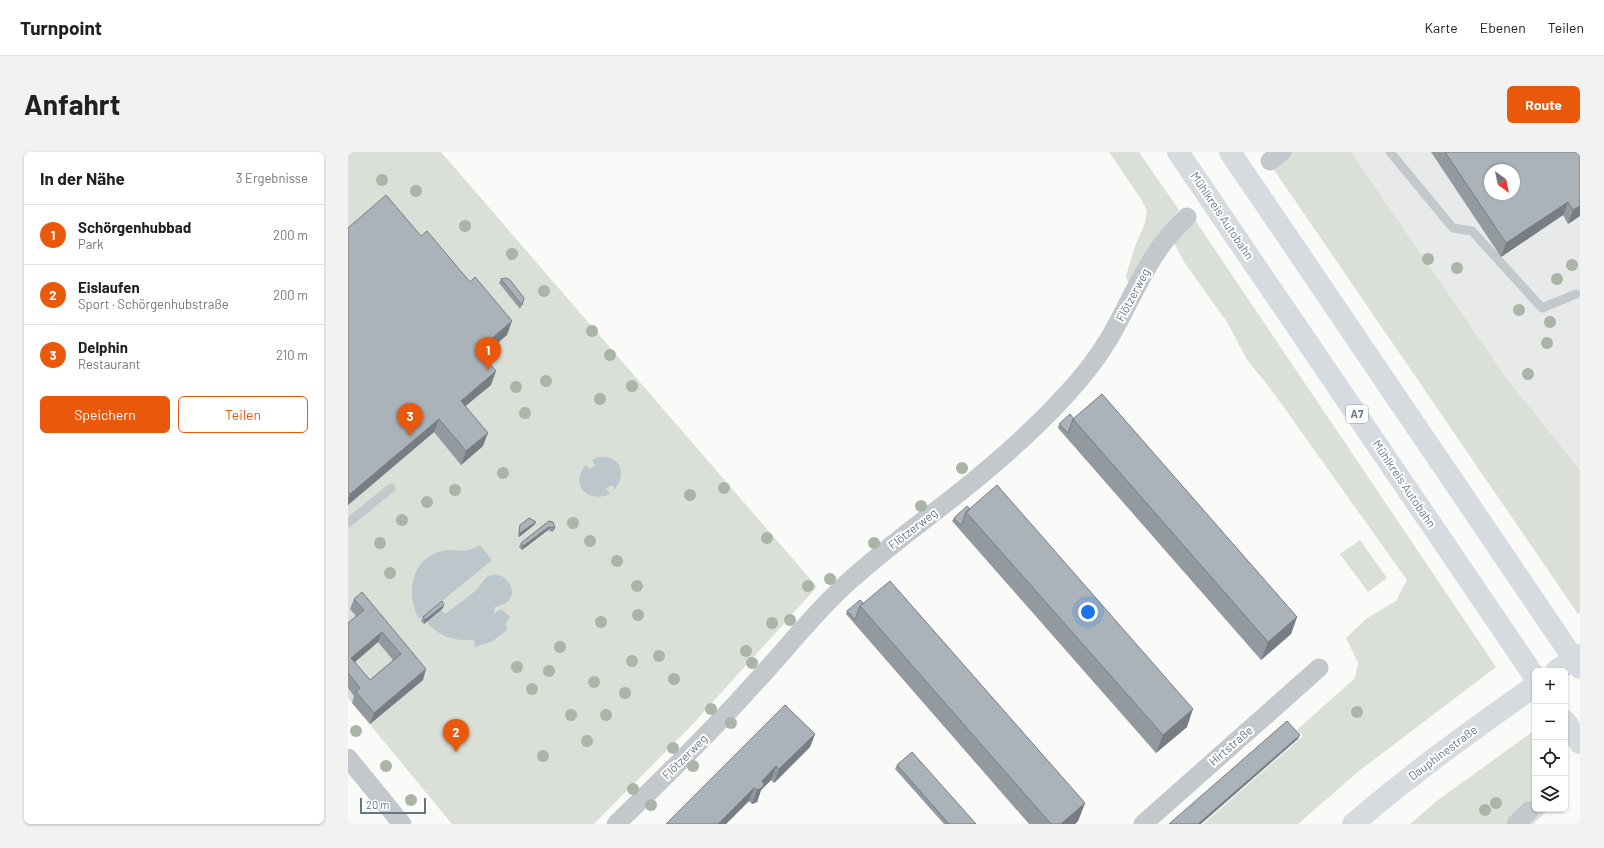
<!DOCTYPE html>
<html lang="de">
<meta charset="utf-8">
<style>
body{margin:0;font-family:Barlow,sans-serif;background:#f2f2f2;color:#202124}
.controls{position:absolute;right:12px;bottom:12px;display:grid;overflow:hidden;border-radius:6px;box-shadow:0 1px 3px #0004}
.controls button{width:36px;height:36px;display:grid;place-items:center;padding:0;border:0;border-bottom:1px solid #e0e0e0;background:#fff;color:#202124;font:20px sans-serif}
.compass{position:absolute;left:1136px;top:12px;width:36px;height:36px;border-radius:50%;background:#fff;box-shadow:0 1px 3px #0004;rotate:147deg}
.scale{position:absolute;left:12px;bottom:10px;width:66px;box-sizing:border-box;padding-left:4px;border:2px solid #657683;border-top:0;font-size:11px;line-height:14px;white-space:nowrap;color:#657683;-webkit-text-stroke:3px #fff;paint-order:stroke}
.you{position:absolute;left:740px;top:460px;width:14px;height:14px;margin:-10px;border:3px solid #fff;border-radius:50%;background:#1a73e8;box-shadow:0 0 0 6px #1a73e833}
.badge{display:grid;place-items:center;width:26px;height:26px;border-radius:50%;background:#ea580c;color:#fff;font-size:13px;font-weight:700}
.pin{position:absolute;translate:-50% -33px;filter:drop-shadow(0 1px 2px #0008)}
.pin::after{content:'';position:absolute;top:21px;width:14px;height:12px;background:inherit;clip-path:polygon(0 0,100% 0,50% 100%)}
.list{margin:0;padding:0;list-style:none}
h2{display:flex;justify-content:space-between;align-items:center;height:52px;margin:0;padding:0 16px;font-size:17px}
h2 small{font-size:13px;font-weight:400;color:#757577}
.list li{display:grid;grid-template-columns:26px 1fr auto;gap:12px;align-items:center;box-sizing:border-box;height:60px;padding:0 16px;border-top:1px solid #e0e0e0}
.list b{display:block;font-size:15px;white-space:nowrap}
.list p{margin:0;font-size:13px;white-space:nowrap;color:#757577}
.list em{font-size:13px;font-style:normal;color:#757577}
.actions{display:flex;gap:8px;padding:12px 16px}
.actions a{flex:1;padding:9px 0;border:1px solid #ea580c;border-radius:6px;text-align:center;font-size:14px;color:#ea580c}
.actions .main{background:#ea580c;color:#fff}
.icon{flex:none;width:22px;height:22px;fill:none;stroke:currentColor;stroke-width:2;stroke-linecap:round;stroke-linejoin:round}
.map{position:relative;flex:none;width:1232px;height:672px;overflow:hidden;border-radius:6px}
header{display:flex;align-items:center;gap:24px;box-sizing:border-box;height:56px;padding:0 20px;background:#fff;border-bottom:1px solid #e0e0e0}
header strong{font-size:19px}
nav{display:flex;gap:22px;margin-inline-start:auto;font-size:14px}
.intro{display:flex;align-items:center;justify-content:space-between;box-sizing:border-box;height:96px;padding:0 24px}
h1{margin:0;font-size:28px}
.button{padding:10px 18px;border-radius:6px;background:#ea580c;color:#fff;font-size:14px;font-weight:700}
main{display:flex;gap:24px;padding:0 24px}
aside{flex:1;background:#fff;border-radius:6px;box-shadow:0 1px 3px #0004}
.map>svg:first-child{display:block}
.built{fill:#e8e9e9;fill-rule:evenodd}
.green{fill:#dadfd7}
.water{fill:#bbc7cb}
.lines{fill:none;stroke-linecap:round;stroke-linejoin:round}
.service{stroke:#c3c8cc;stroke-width:9}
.minor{stroke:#c3c8cc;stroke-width:19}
.secondary{stroke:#d6dbdf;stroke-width:22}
.motorway{stroke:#d6dbdf;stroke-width:22}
.tree{fill:#aab4a7}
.wall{fill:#929a9f;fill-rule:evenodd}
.shaded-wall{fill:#777d82}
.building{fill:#aab3b9;stroke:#777d82;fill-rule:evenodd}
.labels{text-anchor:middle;stroke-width:4;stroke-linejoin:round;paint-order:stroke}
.shield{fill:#fff;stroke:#939fa8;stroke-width:1}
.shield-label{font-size:11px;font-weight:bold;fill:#657683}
.street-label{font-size:12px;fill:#657683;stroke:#fff}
</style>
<header>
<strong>Turnpoint</strong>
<nav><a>Karte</a><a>Ebenen</a><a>Teilen</a></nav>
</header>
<div class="intro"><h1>Anfahrt</h1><a class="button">Route</a></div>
<main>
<aside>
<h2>In der Nähe<small>3 Ergebnisse</small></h2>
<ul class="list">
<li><span class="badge">1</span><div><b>Schörgenhubbad</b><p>Park</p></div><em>200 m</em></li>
<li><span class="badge">2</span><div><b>Eislaufen</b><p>Sport · Schörgenhubstraße</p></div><em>200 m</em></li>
<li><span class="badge">3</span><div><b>Delphin</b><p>Restaurant</p></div><em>210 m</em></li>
</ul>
<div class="actions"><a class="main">Speichern</a><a>Teilen</a></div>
</aside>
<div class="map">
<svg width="1232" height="672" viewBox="0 0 1232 672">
<rect width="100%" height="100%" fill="#fafaf8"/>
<!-- built -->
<path class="built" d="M1003,0H1232V318L1157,224ZM1142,18H1166V42H1142Z"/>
<!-- green -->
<path class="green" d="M0,0H93L469,435L342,575L246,672H104L0,546Z
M761,0H791L831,58L813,78L781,133L778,124L787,94L797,71L799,59L793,47Z
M944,0H1003L1157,224L1232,318V460L1230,462L924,15Z
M847,68L1148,515L1011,619L950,672H855L955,584L949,578L1007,526L1010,511L998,486L1019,466L1048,449L1059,428L922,236L899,208L879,170L836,110L826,91Z
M1012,388L1039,426L1020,440L992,402Z
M1187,578V657H1201L1185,672H1062L1090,648Z"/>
<!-- water -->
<path class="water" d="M250,305C271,302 280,321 267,337L264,333L258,337L262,342C239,352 221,332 238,313L242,317L247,313L244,308Z
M132,393L144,408L89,453L97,462C105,456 125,442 131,435C134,431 135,427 141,424C158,416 180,448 147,455L146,462L153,457L162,465L157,473L160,477L145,489L127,495L126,488C102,489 89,484 75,465L71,467C58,445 62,408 91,400C108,395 113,404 132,393Z"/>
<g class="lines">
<!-- service -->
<path class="service" d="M1042,0L1105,76L1124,79L1194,156L1228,142
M0,371L43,336"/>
<!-- minor -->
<path class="minor" d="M922,9L934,0
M0,606L54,672
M268,672C315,627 361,582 404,534C436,500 464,463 498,432C533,400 570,373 607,344C645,314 683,281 716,245C733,227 749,207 762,185C786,144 802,97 839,65
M795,672L971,516
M1168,672L1181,659"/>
<!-- secondary -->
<path class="secondary" d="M1208,519L1232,503
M1005,672C1063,622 1125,577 1187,534"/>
<!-- motorway -->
<path class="motorway" d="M830,0L1187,525
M882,0L1232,516
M1217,569L1232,591"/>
</g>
<!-- trees -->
<g class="tree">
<circle cx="34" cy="28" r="6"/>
<circle cx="68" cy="39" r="6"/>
<circle cx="117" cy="74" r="6"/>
<circle cx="164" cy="102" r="6"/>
<circle cx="1080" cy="107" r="6"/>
<circle cx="1224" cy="113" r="6"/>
<circle cx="1109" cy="116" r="6"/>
<circle cx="1209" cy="127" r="6"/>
<circle cx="196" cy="139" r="6"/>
<circle cx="1171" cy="158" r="6"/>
<circle cx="1202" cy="170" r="6"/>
<circle cx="244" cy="179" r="6"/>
<circle cx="1199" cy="191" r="6"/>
<circle cx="262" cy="203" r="6"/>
<circle cx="1180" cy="222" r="6"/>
<circle cx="198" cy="229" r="6"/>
<circle cx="284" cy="234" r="6"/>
<circle cx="168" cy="235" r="6"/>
<circle cx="252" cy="247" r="6"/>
<circle cx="177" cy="261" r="6"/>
<circle cx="614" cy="316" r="6"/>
<circle cx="155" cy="321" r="6"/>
<circle cx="376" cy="336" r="6"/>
<circle cx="107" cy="338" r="6"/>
<circle cx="342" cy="343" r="6"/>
<circle cx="79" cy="350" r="6"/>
<circle cx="573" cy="354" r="6"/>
<circle cx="54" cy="368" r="6"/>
<circle cx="225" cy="371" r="6"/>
<circle cx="419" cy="386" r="6"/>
<circle cx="242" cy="389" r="6"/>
<circle cx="32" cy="391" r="6"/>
<circle cx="526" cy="391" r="6"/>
<circle cx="269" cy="409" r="6"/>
<circle cx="42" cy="421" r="6"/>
<circle cx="482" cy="427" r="6"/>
<circle cx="289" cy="434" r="6"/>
<circle cx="460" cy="434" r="6"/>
<circle cx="290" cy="463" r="6"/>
<circle cx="442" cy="468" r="6"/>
<circle cx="253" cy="470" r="6"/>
<circle cx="424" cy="471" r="6"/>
<circle cx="212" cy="495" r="6"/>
<circle cx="398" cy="499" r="6"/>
<circle cx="311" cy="504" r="6"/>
<circle cx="284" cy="509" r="6"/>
<circle cx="404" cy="511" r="6"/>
<circle cx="169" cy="515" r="6"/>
<circle cx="201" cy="519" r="6"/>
<circle cx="326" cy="527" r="6"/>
<circle cx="246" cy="530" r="6"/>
<circle cx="184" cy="537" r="6"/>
<circle cx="277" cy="541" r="6"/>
<circle cx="363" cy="557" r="6"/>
<circle cx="1009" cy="560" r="6"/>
<circle cx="223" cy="563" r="6"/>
<circle cx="258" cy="563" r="6"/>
<circle cx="383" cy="571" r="6"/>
<circle cx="8" cy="579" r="6"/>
<circle cx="239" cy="589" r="6"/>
<circle cx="325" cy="596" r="6"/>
<circle cx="195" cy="604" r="6"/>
<circle cx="38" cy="614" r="6"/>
<circle cx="345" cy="614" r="6"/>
<circle cx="285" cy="637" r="6"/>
<circle cx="63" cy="648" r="6"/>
<circle cx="1148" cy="651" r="6"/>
<circle cx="303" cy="653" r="6"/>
<circle cx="1137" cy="658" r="6"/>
</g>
<!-- wall -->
<path class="wall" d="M1083,0H1232V64L1220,72L1215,63L1153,105Z
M0,76L73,84L159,183L134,204L143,233L117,254L135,294L113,313L86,280L0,353Z
M153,127L174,153L172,157L151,131Z
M726,267L949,465L943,482L913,508L710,276L711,272Z
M622,357L839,575L808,601L604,369L606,366Z
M201,369L207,376L205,380L200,378L174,398L171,395L173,391Z
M188,370L186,373L171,385L170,384L172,373Z
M6,447L75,528L22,572L4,551L6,544L0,536V471L8,464L2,457ZM30,490L45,508L22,528L7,510Z
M515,451L737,651L730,669L727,672H681L498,462L499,459Z
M95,456L76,472L73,469L75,465Z
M467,582L462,595L426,631L423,628L413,638L409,650L404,652L401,649L378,672H318Z
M549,613L628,672H596L547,617Z"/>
<!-- shaded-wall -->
<path class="shaded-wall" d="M1220,50L1215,63L1153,105L1158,91Z
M1232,54V64L1220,72L1225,58Z
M164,169L159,183L125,212L130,198Z
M148,219L143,233L108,262L113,249Z
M91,267L86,280L0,353V347L2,342Z
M140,281L135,294L113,313L118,299Z
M188,370L186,373L171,385L172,381Z
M201,375L200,378L174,398L175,394Z
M96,453L95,456L76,472L77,468Z
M949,465L943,482L913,508L920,490Z
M34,480L30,490L0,516L3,506Z
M78,517L75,528L22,572L26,561Z
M845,557L839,575L808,601L815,583Z
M467,582L462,595L426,631L431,617Z
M952,583L950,587L853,672H850Z
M428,614L423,628L413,638L409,650L404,652L409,638L414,629Z
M406,636L401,649L378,672H370Z
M737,651L730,669L727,672H713Z"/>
<!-- building -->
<path class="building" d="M1097,0H1232V54L1225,58L1220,50L1158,91ZM1142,18H1166V42H1142Z
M38,43L73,84L79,79L122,130L127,125L164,169L130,198L148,219L113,249L140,281L118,299L91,267L2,342L0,340V76Z
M158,126L162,128L176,146L174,153L153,127Z
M754,242L949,465L920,490L725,267Z
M722,262L726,267H725L720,281L711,272Z
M649,333L845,557L815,583L618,360Z
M619,354L622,357L618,360L613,374L606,366Z
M181,366L188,370L172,381L171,380L172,373Z
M201,369L205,370L207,376L201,375L175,394L173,391Z
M542,429L737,651L713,672H703L512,454Z
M14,440L78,517L26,561L8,540L12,536L0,521V471L16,458L6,447ZM34,480L53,502L22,528L3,506Z
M512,448L515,451L512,454L507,468L499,459Z
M94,449L96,453L77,468L75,465Z
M437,553L467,582L431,617L428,614L414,629L416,632L414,636L409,638L406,636L370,672H318Z
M939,569L952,583L850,672H821Z
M564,600L628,672H601L549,613Z"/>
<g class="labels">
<!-- shield labels -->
<rect class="shield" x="998" y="253" width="22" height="18" rx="3"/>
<g class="shield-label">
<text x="1009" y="266">A7</text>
</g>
<!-- street labels -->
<g class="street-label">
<text transform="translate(874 64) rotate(56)" y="4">Mühlkreis Autobahn</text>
<text transform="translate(785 143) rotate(-62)" y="4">Flötzerweg</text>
<text transform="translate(1056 332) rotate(56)" y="4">Mühlkreis Autobahn</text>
<text transform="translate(565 377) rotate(-38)" y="4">Flötzerweg</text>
<text transform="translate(883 594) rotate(-41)" y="4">Hirtstraße</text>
<text transform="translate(1095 601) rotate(-37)" y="4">Dauphinestraße</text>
<text transform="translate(337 605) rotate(-45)" y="4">Flötzerweg</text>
</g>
</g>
</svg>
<div class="controls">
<button>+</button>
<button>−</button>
<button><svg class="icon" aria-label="locate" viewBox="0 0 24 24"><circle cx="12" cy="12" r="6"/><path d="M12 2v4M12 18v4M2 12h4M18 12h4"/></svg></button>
<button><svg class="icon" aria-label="layers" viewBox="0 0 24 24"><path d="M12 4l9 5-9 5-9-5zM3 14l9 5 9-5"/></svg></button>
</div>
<svg class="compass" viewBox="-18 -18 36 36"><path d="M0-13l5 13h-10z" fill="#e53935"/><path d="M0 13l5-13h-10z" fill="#757577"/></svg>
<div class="scale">20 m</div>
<div class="you"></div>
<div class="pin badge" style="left:140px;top:218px">1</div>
<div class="pin badge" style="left:108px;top:600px">2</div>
<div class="pin badge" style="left:62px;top:284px">3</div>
</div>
</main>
